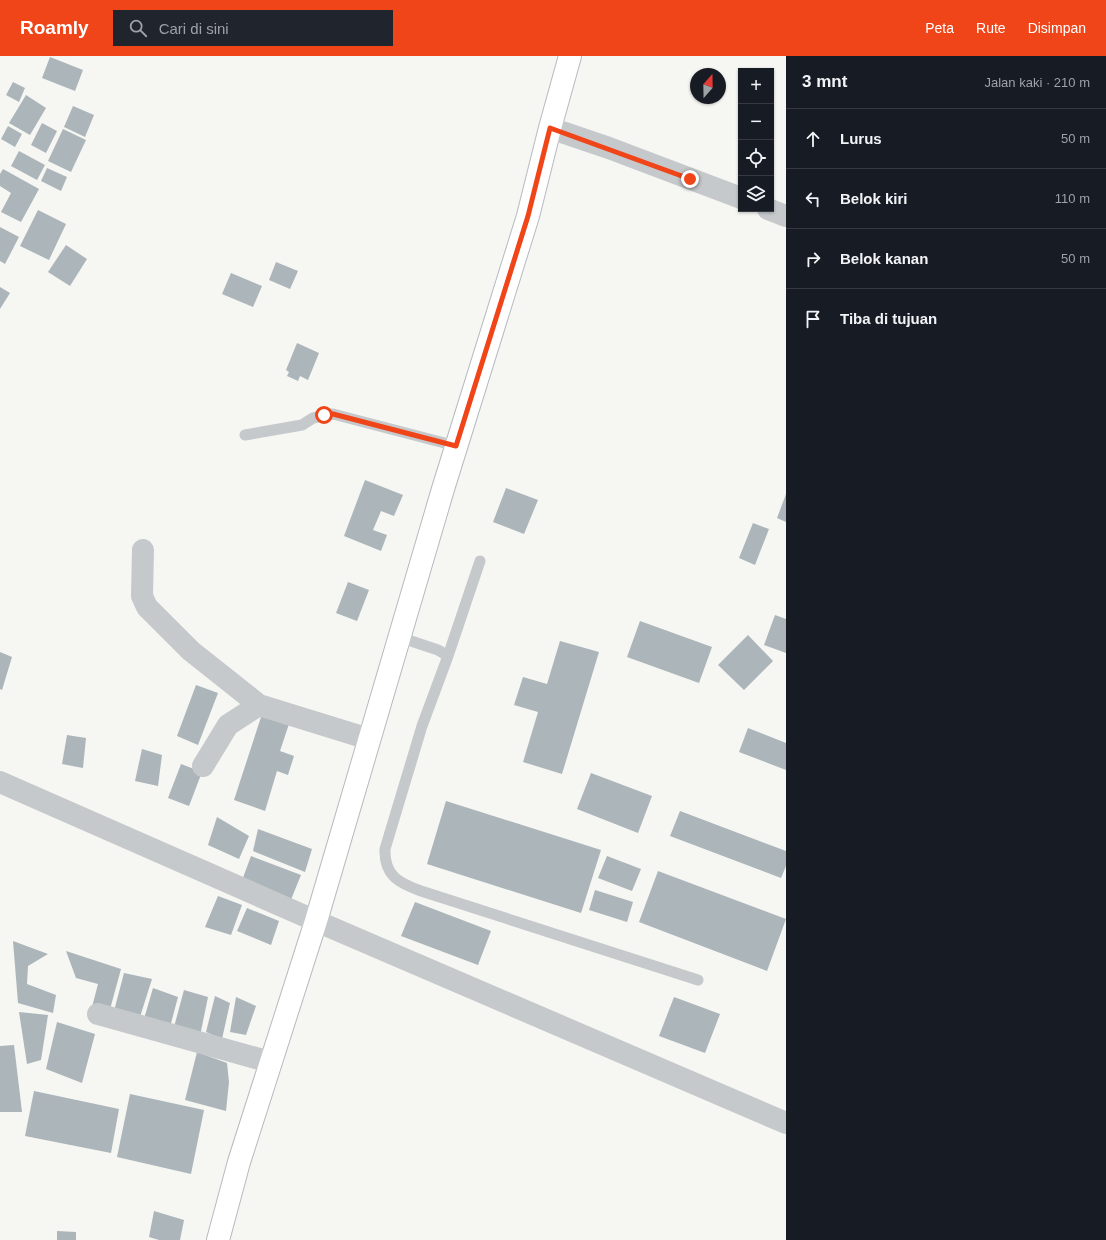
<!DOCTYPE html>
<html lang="id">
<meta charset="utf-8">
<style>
body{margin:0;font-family:Helvetica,sans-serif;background:#20242c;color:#f1f3f6}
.controls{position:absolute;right:12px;top:12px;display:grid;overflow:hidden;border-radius:0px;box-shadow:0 1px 3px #0004}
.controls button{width:36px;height:36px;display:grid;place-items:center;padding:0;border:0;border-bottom:1px solid #363941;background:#171b24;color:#f1f3f6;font:20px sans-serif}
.compass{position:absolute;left:690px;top:12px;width:36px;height:36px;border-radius:50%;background:#171b24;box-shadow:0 1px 3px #0004;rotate:20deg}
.stop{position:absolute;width:12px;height:12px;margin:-9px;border:3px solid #f04419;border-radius:50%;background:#fff}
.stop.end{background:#f04419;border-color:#fff;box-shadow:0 1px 4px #0008}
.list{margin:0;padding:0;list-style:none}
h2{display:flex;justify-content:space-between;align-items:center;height:52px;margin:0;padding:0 16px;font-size:17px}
h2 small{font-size:13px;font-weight:400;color:#9ea1a6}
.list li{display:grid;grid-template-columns:26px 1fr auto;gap:12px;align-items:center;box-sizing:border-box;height:60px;padding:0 16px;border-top:1px solid #363941}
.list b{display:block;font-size:15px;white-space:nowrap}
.list em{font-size:13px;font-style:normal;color:#9ea1a6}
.icon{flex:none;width:22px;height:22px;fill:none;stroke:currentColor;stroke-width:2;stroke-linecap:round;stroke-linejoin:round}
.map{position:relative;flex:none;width:786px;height:1184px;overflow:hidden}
header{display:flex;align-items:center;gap:24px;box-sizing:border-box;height:56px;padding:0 20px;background:#f04419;color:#fff}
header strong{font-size:19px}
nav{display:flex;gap:22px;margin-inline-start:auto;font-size:14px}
.search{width:280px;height:36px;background:#20242c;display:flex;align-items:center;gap:10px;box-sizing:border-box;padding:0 14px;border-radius:0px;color:#9ea1a6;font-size:15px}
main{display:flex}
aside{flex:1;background:#171b24}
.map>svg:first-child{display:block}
.building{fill:#acb5ba}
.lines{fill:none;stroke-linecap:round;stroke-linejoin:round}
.secondary-casing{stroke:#b5bbbf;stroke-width:24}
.lane{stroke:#c5c9cc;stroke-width:11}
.street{stroke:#c5c9cc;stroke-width:22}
.secondary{stroke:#fff;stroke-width:22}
.route{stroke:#f04419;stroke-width:5}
</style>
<header>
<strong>Roamly</strong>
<div class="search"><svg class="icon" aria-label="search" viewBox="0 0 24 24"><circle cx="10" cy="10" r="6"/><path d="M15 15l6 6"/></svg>Cari di sini</div>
<nav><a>Peta</a><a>Rute</a><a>Disimpan</a></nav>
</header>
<main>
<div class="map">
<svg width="786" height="1184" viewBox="0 0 786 1184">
<rect width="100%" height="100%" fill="#f6f6f2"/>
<!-- building -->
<path class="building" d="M50,1L83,14L75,35L42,22Z
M13,26L25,32L19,46L6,39Z
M26,39L46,52L30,79L9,67Z
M73,50L94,59L85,81L64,71Z
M42,67L57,75L46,97L31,89Z
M8,70L22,78L15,91L1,83Z
M63,73L86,84L71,116L48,105Z
M19,95L45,109L37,124L11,110Z
M47,112L67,121L61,135L41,125Z
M3,113L39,133L21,166L1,156L11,137L0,130V118Z
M38,154L66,168L49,204L20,190Z
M0,171L19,181L5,208L0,205Z
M66,189L87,203L70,230L48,216Z
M276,206L298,215L290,233L269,224Z
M231,217L262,230L253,251L222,238Z
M0,231L10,237L0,253Z
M297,287L319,297L308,324L300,320L298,325L287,320L289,316L286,314Z
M365,424L403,439L394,460L381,455L373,474L387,479L381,495L344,480Z
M506,432L538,444L524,478L493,466Z
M786,438V466L777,462Z
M753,467L769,473L755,509L739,502Z
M348,526L369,534L357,565L336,557Z
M775,559L786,563V597L764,589Z
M640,565L712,591L699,627L627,601Z
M748,579L773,605L744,634L718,609Z
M560,585L599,596L562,718L523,706L538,656L514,649L523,621L547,628Z
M0,596L12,601L2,634L0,633Z
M196,629L218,637L198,689L177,680Z
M262,658L290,665L280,695L294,700L288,719L277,715L265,755L234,744Z
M748,672L786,687V714L739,696Z
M67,679L86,682L83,712L62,708Z
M142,693L162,699L158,730L135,725Z
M181,708L202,716L189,750L168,742Z
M591,717L652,740L638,777L577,753Z
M446,745L601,794L581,857L427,808Z
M680,755L786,795V810L781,822L670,780Z
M217,761L249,780L239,803L208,789Z
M258,773L312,793L305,816L253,795Z
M251,800L301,819L290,846L241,827Z
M607,800L641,813L632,835L598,822Z
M658,815L786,863L767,915L639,866Z
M595,834L633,846L627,866L589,854Z
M218,840L242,849L231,879L205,871Z
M415,846L491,875L478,909L401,880Z
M247,852L279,865L271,889L237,875Z
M13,885L48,898L28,910L27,928L56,939L53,957L18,947Z
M66,895L121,913L109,957L92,951L98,928L76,922Z
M124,917L152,923L139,964L114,955Z
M153,932L178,941L170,971L144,963Z
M184,934L208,941L200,980L174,971Z
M215,940L230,947L222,983L206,976Z
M236,941L256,950L246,979L230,976Z
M674,941L720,958L705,997L659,980Z
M19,956L48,959L41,1004L27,1008Z
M57,966L95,978L82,1027L46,1013Z
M14,989L22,1056H0V990Z
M197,996L227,1007L229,1026L226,1055L185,1044Z
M34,1035L119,1053L111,1097L25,1080Z
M130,1038L204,1054L191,1118L117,1101Z
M154,1155L184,1164L180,1184H159L149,1181Z
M57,1175L76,1176V1184H57Z"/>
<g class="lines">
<defs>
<path id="secondary" d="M218,1184L239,1106L316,865L443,433L528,160L550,72L570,0"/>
</defs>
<!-- secondary casing -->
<use href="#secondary" class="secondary-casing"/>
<!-- lane -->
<path class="lane" d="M245,379L302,369L313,362L333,358L456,390
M399,581L438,594L448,600L422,670L385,793C384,820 399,827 421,835L698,924
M448,600L480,505"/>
<!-- street -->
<path class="street" d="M550,72L609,92L741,142
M768,153L786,160
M143,494L142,540L147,551L191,595L259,649L369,683
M203,710L228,669L259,649
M0,726L316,865L786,1067
M98,958L270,1006"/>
<!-- secondary -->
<use href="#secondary" class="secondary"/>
</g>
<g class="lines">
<!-- route -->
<path class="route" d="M324,359L333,358L456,390L528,160L550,72L690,123"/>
</g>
</svg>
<div class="controls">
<button>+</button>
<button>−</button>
<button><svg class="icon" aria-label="locate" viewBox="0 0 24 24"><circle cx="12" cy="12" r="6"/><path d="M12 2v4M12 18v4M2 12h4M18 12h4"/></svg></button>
<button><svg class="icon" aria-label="layers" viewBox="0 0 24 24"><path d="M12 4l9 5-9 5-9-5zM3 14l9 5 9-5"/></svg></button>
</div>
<svg class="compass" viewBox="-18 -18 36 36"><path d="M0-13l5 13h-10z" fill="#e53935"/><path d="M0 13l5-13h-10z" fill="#9ea1a6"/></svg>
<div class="stop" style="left:324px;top:359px"></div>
<div class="stop end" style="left:690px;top:123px"></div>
</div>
<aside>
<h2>3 mnt<small>Jalan kaki · 210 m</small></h2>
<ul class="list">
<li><svg class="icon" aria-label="ahead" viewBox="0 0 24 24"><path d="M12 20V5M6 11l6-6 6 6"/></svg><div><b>Lurus</b></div><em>50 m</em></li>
<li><svg class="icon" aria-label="left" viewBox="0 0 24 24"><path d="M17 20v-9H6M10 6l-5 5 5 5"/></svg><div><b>Belok kiri</b></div><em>110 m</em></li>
<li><svg class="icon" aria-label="right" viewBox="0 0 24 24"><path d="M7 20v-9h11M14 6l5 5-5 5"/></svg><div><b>Belok kanan</b></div><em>50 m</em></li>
<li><svg class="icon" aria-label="arrive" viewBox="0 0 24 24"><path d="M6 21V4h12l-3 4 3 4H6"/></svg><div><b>Tiba di tujuan</b></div></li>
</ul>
</aside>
</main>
